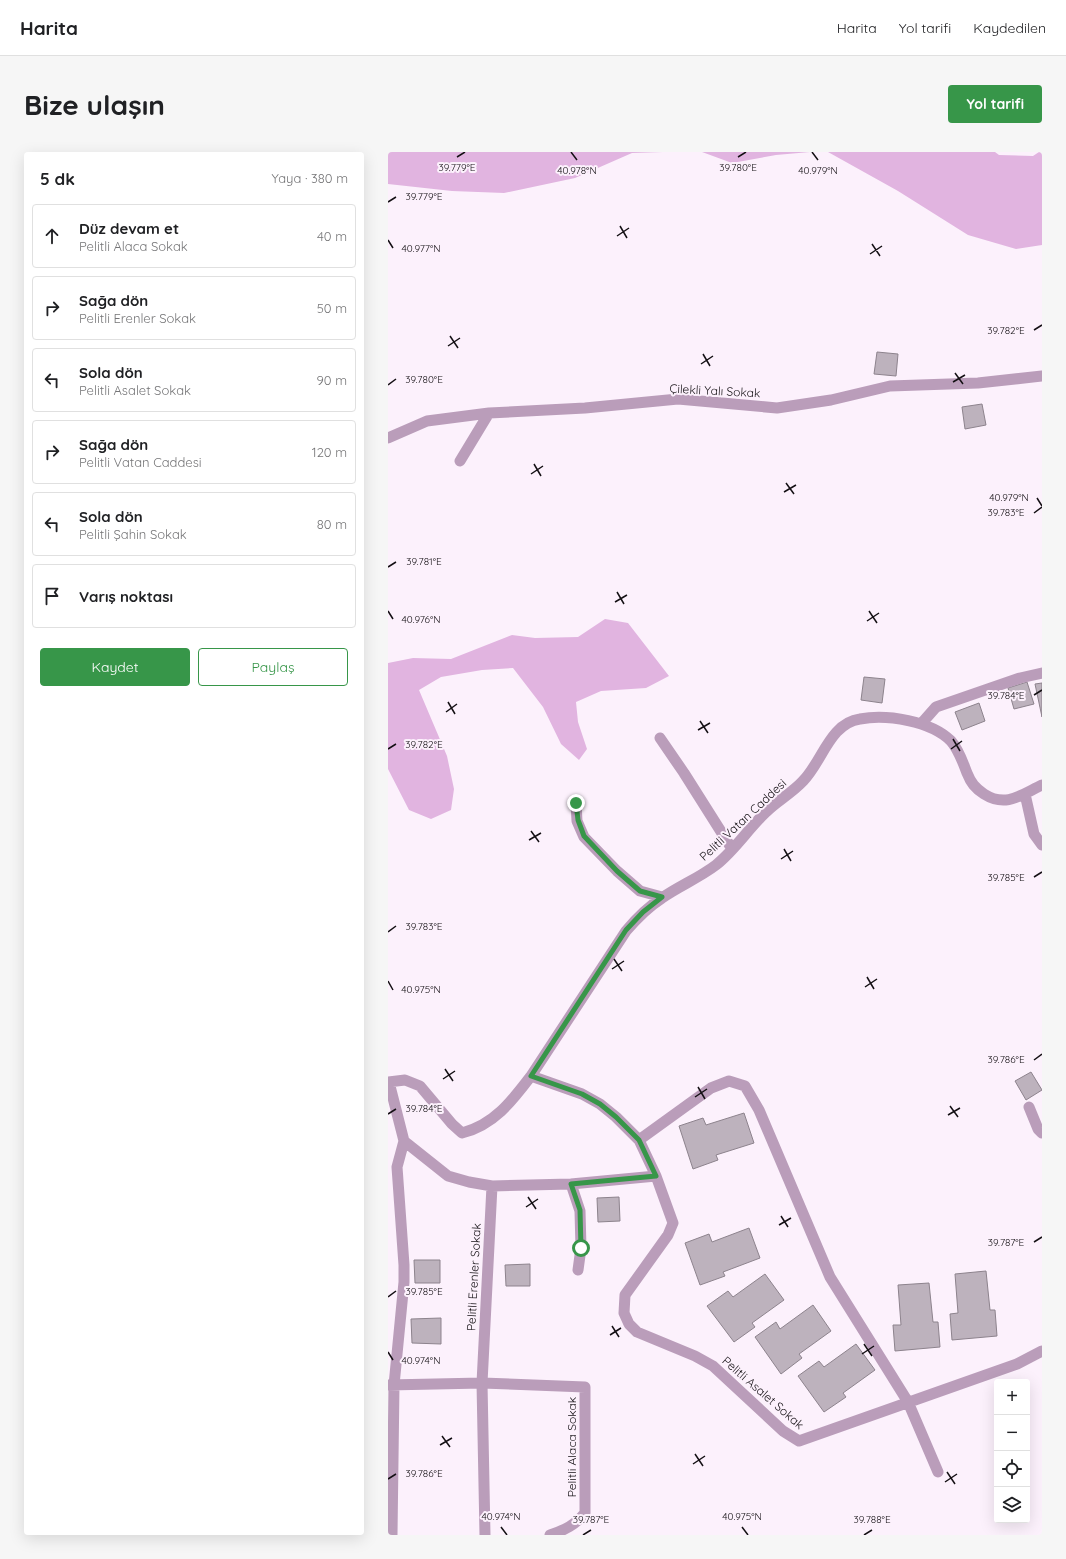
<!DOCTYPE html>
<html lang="tr">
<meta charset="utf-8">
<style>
body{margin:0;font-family:Quicksand,sans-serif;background:#f6f6f6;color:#202124}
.controls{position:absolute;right:12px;bottom:12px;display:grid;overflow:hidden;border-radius:4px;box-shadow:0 4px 16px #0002}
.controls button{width:36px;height:36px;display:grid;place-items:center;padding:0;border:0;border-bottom:1px solid #e0e0e0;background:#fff;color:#202124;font:20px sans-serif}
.stop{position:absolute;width:12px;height:12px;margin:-9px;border:3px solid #379649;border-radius:50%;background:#fff}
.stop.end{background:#379649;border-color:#fff;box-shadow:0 1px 4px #0008}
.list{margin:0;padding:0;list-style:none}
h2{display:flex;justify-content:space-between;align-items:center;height:52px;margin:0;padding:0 16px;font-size:17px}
h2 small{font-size:13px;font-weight:400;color:#757577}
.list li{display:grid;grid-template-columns:26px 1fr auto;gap:12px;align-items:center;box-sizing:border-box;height:64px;margin:0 8px 8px;padding:0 8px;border:1px solid #e0e0e0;border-radius:4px}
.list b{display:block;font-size:15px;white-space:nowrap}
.list p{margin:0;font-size:13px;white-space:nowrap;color:#757577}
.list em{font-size:13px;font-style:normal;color:#757577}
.actions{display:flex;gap:8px;padding:12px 16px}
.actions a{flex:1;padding:9px 0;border:1px solid #379649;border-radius:4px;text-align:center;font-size:14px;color:#379649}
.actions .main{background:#379649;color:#fff}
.icon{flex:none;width:22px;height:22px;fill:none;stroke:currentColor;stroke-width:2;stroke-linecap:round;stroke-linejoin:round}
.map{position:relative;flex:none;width:654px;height:1383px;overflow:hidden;border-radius:4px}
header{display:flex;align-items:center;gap:24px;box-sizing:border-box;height:56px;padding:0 20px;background:#fff;border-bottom:1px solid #e0e0e0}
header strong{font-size:19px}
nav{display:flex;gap:22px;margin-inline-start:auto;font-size:14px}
.intro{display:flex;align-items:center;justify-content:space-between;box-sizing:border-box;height:96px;padding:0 24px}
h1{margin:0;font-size:28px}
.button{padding:10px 18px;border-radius:4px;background:#379649;color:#fff;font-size:14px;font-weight:700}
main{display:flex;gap:24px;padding:0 24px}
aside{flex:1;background:#fff;border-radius:4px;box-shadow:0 4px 16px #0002}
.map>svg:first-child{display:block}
.green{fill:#e1b4e0}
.building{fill:#bdb2bd;stroke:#8d838d}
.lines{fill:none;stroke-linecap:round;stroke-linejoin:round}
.street{stroke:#ba9dba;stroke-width:11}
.route{stroke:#379649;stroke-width:5}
.ticks{fill:none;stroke:#141014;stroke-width:1.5}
.labels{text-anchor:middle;stroke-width:4;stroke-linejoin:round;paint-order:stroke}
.street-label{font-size:12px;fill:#141014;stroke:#fcf1fc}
.ticks-label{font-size:10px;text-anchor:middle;fill:#141014;stroke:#fcf1fc;stroke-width:4;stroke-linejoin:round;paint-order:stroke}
</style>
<header>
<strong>Harita</strong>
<nav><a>Harita</a><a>Yol tarifi</a><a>Kaydedilen</a></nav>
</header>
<div class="intro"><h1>Bize ulaşın</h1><a class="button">Yol tarifi</a></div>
<main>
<aside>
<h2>5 dk<small>Yaya · 380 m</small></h2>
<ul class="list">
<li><svg class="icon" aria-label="ahead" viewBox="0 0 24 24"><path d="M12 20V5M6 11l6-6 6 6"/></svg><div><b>Düz devam et</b><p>Pelitli Alaca Sokak</p></div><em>40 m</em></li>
<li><svg class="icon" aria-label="right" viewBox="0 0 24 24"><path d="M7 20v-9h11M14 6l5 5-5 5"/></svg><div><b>Sağa dön</b><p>Pelitli Erenler Sokak</p></div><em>50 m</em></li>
<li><svg class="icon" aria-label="left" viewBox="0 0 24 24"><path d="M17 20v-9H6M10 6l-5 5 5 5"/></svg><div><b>Sola dön</b><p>Pelitli Asalet Sokak</p></div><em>90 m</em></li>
<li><svg class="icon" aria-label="right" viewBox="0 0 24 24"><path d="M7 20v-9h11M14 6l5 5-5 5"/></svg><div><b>Sağa dön</b><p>Pelitli Vatan Caddesi</p></div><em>120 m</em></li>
<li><svg class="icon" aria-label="left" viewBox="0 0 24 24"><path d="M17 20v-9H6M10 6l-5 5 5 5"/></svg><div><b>Sola dön</b><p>Pelitli Şahin Sokak</p></div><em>80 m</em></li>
<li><svg class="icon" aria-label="arrive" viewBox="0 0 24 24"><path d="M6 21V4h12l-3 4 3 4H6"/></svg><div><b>Varış noktası</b></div></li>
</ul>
<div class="actions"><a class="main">Kaydet</a><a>Paylaş</a></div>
</aside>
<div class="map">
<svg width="654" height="1383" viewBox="0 0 654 1383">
<rect width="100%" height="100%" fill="#fcf1fc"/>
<!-- green -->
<path class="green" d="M0,0H275L244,1L187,26L116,41L64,39L0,32Z
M314,0H422L388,3L344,11Z
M440,0H607L611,3L645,4L651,0H654V93L628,97L580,83L510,39Z
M217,467L240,471L281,524L258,536L213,539L188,550L190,570L199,597L191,608L173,592L155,555L125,516L94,518L53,525L31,538L59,604L66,637L63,658L43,667L21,658L0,617V511L25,506L63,507L124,483L147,486L190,485Z"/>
<!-- building -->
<path class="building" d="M489,200L510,202L508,224L486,222Z
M594,252L598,273L577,277L574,255Z
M476,525L497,527L494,551L473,548Z
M639,530L646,552L626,557L620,536Z
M654,531V565L647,532Z
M591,551L597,569L574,578L567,560Z
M643,920L654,938L638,948L627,929Z
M356,961L366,991L328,1003L330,1008L305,1017L291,974L315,966L318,973Z
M231,1045L232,1069L210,1070L209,1046Z
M361,1076L372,1106L335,1120L337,1124L312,1133L297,1091L321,1082L324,1090Z
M26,1108H52V1131H27Z
M142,1112V1134H118L117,1113Z
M598,1119L602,1158H607L609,1184L564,1188L562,1162L570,1161L567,1122Z
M377,1122L396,1148L364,1171L367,1175L346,1190L319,1154L340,1139L345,1145Z
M541,1131L545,1170H550L552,1195L507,1199L505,1173H513L510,1133Z
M425,1153L443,1179L411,1202L414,1206L393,1222L367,1185L388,1170L392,1177Z
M53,1166V1192L24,1191L23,1167Z
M468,1192L487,1218L455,1241L458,1245L436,1260L410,1224L431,1209L436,1215Z"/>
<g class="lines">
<!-- street -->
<path class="street" d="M0,286L39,269L101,261L197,256L290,247L389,256L443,248L502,234L590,231L654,224
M72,309L101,261
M533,572L548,555L632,526L654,521
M272,586L296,621L344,697
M637,642L646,682L654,693
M188,651L189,669L196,685L229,719L252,739L274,745
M143,924L194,942L212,952L228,965L251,988L268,1024L285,1071L280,1083L237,1143L236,1161L241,1172L249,1180L307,1204L325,1214L395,1279L411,1289L629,1212L654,1199
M0,930L17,928L32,934L64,972L74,981C106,973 124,949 143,924L238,779C249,766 260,755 274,746C291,734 311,726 328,713C347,698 360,677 378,660C389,649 404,641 415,629C434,610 442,571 472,567C499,562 543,569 563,589C571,598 575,611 579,621C583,631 587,636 596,642C618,656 633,643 654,633
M1,930L16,989L9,1015L16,1113V1130L6,1233L4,1383
M641,955L650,977L654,981
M251,988L323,936L341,929L357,934L371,958L442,1125L520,1250L550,1320
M16,989L60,1024L81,1030L104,1034
M183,1032L192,1059L193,1096L190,1118
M0,1233L94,1231L197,1235V1361C187,1373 177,1378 162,1383
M97,1383L94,1231L104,1034L183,1032L268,1024"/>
</g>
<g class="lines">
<!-- route -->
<path class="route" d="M188,651L190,668L196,684L229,719L252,739L274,745L255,760L238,778L143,924L194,942L212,952L228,965L251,988L268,1024L183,1032L192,1058L193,1096"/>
</g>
<!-- ticks -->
<path class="ticks" d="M183,0L189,8M424,0L430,8M69,5L77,0M350,5L358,0M0,50L8,45M232,74L239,86M229,84L241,76M0,88L5,96M484,92L492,104M482,102L494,94M646,178L654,173M62,184L70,196M60,194L72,186M315,202L322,214M313,212L325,204M567,221L575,232M565,230L577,223M0,233L8,227M146,312L153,324M143,322L155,314M398,331L406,342M396,340L408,333M649,346L654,354M646,361L654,355M0,415L8,410M229,440L236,452M227,450L239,443M0,459L5,467M481,459L489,471M479,469L491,461M646,543L654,538M60,550L67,562M58,560L69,552M312,569L320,581M310,578L322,571M565,587L572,599M0,597L8,592M563,597L574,589M143,679L151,690M141,688L153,681M396,697L403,709M393,707L405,699M646,725L654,720M0,780L8,774M226,807L234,819M224,817L236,809M479,825L486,837M0,829L5,838M477,835L489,827M646,908L654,902M57,917L65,929M55,927L67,919M310,935L317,947M307,945L319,937M562,954L570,965M0,962L8,957M560,963L572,956M140,1045L148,1057M138,1055L150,1047M393,1064L400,1075M391,1073L403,1066M646,1090L654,1085M0,1145L8,1139M224,1174L231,1185M222,1183L233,1176M476,1192L484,1204M0,1200L5,1208M474,1202L486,1194M54,1284L62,1295M52,1293L64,1286M307,1302L315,1314M305,1312L317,1304M559,1320L567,1332M0,1327L8,1322M557,1330L569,1322M113,1375L119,1383M354,1375L360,1383M195,1383L203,1378M476,1383L484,1378"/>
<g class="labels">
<!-- street labels -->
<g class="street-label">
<text transform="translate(327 239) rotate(3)" y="4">Çilekli Yalı Sokak</text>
<text transform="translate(355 668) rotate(-43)" y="4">Pelitli Vatan Caddesi</text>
<text transform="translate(86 1125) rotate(-87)" y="4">Pelitli Erenler Sokak</text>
<text transform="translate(375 1241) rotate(41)" y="4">Pelitli Asalet Sokak</text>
<text transform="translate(184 1295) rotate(-90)" y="4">Pelitli Alaca Sokak</text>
</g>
</g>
<g class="ticks-label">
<text x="69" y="19">39.779°E</text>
<text x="350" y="19">39.780°E</text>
<text x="189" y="22">40.978°N</text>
<text x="430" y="22">40.979°N</text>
<text x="36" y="48">39.779°E</text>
<text x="33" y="100">40.977°N</text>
<text x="618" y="182">39.782°E</text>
<text x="36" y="231">39.780°E</text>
<text x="621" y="349">40.979°N</text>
<text x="618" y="364">39.783°E</text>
<text x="36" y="413">39.781°E</text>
<text x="33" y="471">40.976°N</text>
<text x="618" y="547">39.784°E</text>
<text x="36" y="596">39.782°E</text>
<text x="618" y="729">39.785°E</text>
<text x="36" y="778">39.783°E</text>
<text x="33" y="841">40.975°N</text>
<text x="618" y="911">39.786°E</text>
<text x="36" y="960">39.784°E</text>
<text x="618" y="1094">39.787°E</text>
<text x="36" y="1143">39.785°E</text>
<text x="33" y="1212">40.974°N</text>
<text x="36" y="1325">39.786°E</text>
<text x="113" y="1368">40.974°N</text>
<text x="354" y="1368">40.975°N</text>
<text x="203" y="1371">39.787°E</text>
<text x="484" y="1371">39.788°E</text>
</g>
</svg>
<div class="controls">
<button>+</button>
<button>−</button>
<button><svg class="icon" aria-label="locate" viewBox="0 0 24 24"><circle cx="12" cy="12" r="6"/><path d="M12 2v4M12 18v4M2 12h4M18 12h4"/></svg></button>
<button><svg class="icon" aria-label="layers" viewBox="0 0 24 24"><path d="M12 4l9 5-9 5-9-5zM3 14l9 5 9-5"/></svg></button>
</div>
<div class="stop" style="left:193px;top:1096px"></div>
<div class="stop end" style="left:188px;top:651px"></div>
</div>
</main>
